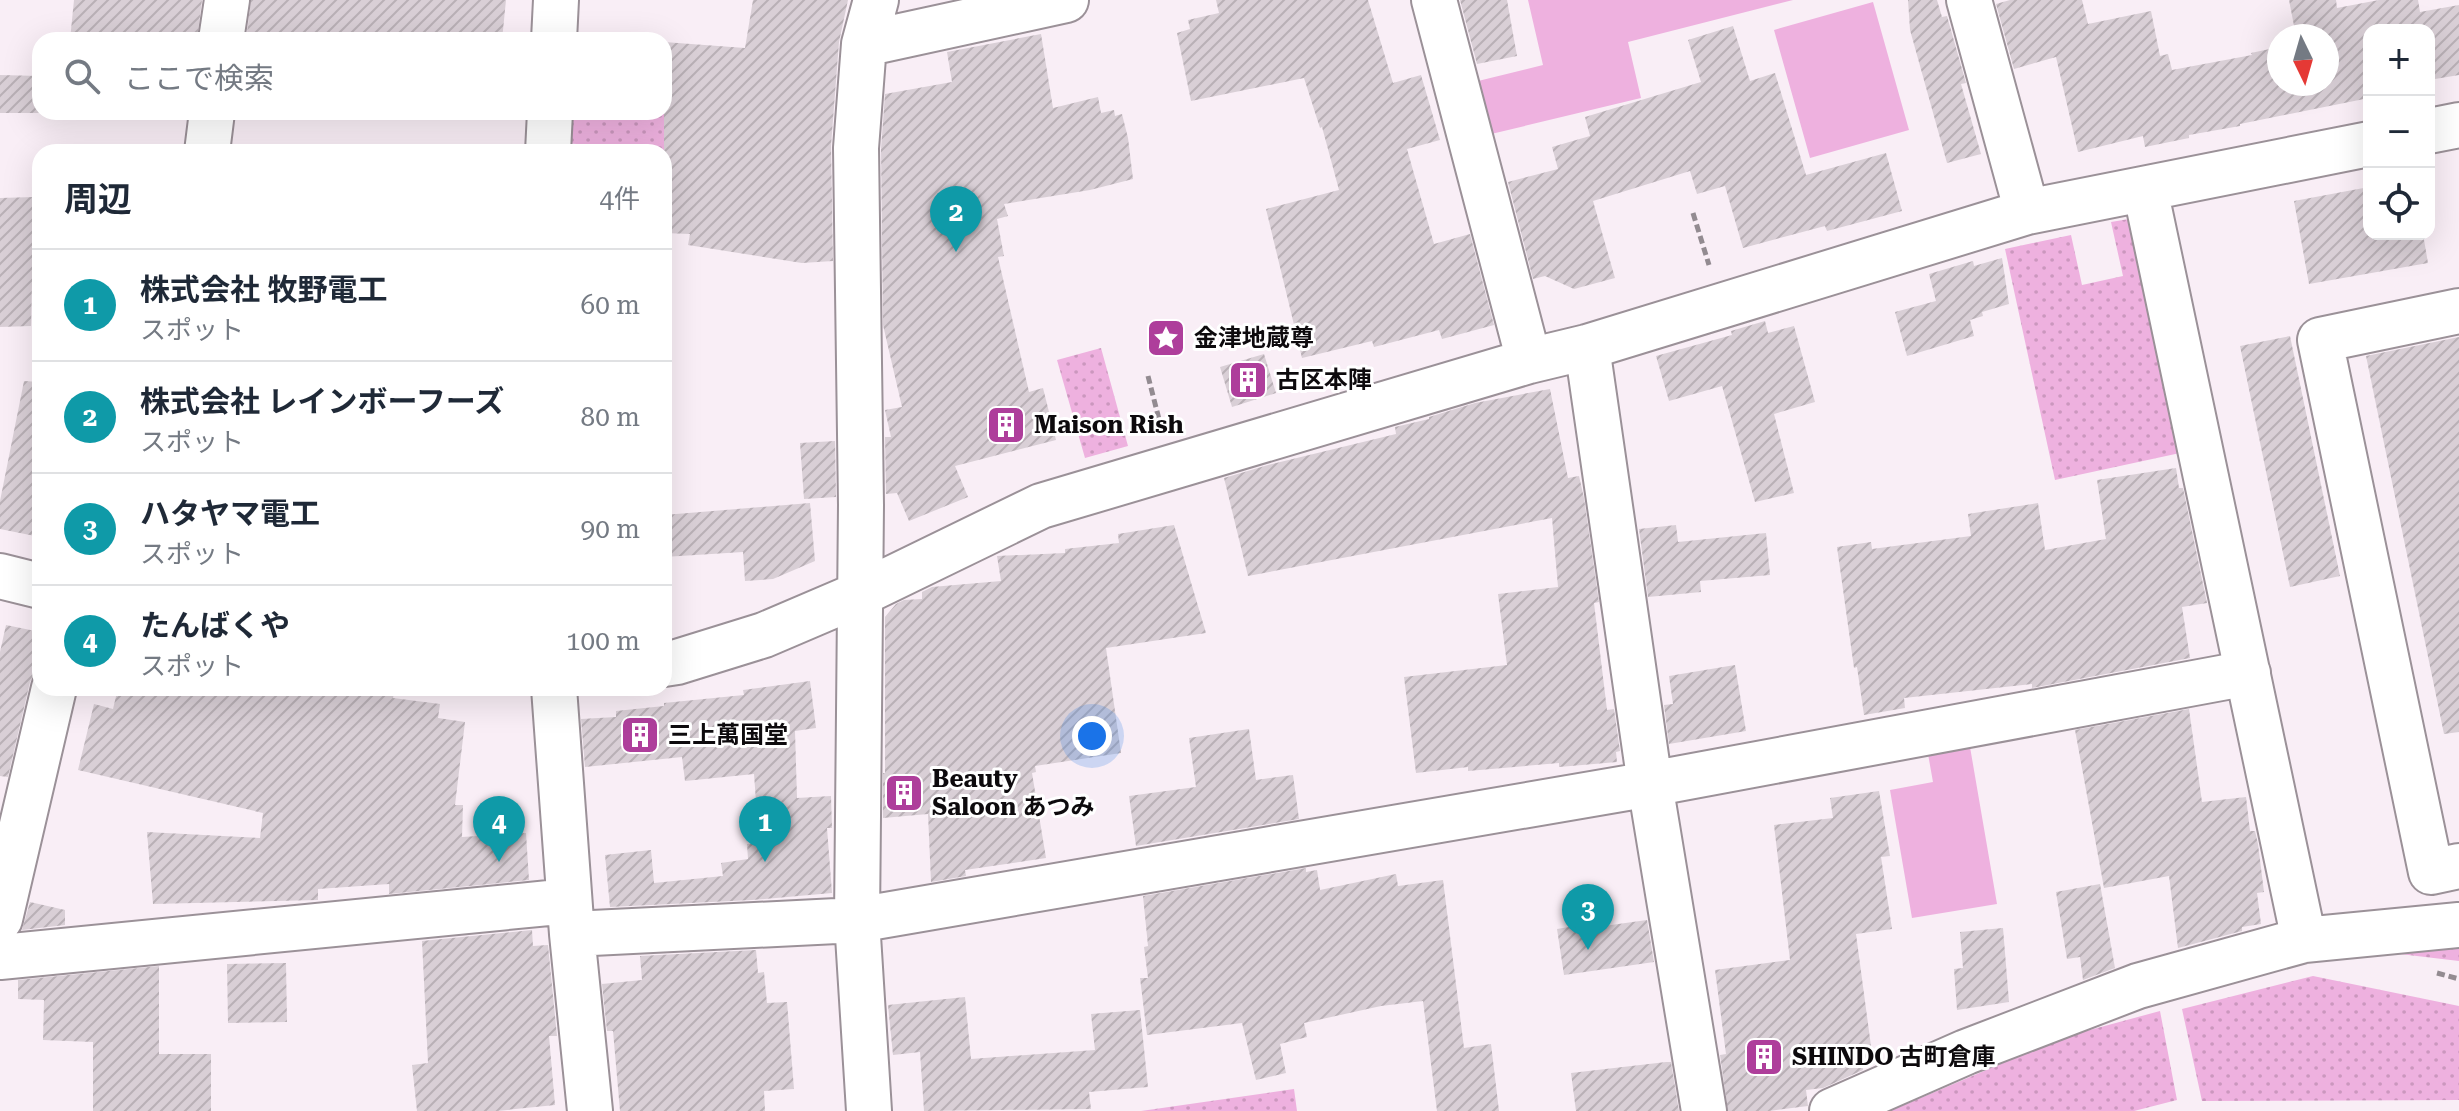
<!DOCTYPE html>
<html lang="ja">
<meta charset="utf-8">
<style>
body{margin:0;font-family:"Roboto Serif","Noto Sans JP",serif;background:#f2f2f3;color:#1f2937}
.controls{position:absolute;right:24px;top:24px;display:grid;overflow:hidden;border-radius:16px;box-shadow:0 8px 32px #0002}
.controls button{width:72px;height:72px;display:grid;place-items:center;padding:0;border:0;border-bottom:2px solid #e0e1e3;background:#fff;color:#1f2937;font:40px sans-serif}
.compass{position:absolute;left:2267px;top:24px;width:72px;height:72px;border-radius:50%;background:#fff;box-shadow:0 8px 32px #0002;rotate:175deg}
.you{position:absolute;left:1092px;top:736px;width:28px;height:28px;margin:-20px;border:6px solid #fff;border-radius:50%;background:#1a73e8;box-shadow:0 0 0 12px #1a73e833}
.badge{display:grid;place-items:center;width:52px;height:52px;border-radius:50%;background:#7c3aed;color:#fff;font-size:26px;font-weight:700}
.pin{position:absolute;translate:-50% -66px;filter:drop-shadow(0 2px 4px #0008)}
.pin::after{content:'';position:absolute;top:42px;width:28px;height:24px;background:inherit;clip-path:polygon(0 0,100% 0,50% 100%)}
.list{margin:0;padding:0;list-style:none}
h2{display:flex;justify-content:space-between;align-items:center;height:104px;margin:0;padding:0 32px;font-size:34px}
h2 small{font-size:26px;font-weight:400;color:#747a83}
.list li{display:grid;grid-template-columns:52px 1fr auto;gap:24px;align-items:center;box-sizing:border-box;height:112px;padding:0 32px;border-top:2px solid #e0e1e3}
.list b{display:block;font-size:30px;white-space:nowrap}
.list p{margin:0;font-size:26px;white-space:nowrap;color:#747a83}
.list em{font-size:26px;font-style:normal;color:#747a83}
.icon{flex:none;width:44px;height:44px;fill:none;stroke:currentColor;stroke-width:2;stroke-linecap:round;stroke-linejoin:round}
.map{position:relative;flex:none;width:2459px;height:1111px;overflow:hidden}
.search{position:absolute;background:#fff;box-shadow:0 8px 32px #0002;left:32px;top:32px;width:640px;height:88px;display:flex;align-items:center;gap:20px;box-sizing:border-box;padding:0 28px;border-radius:24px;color:#747a83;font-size:30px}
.panel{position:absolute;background:#fff;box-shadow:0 8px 32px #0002;left:32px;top:144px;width:640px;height:552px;border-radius:24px}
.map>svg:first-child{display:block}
.grass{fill:url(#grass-dots)}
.garden{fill:#eeb1df}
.building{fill:url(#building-hatch)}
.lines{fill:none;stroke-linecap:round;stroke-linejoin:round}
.minor-casing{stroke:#9b9198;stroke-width:48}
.path{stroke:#938b91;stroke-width:5;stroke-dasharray:8 4;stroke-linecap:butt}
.minor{stroke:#fff;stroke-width:44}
.labels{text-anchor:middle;stroke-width:6;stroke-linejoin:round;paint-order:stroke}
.poi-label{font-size:24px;font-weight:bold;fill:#0d0a0d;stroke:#fff;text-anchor:start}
</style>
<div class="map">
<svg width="2459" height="1111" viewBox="0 0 2459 1111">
<defs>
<pattern id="grass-dots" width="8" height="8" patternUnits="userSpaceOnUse" patternTransform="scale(2)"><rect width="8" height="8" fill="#eeb1df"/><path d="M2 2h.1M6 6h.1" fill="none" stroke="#cb97be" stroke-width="1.8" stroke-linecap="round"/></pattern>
<pattern id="building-hatch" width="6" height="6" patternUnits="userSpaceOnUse" patternTransform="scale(2)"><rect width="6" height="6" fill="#d9cfd6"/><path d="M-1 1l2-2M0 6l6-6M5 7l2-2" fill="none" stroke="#b9b0b6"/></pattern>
</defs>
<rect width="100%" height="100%" fill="#f9eef6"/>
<!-- grass -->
<path class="grass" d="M568,112H664L690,154L565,143Z
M2129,219L2180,453L2055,480L2005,249L2071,235L2082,285L2123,276L2111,222Z
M1101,348L1128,446L1085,458L1057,360Z
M2459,946V961L2383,952Z
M2313,976L2459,1006V1100L2202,1101L2182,1009Z
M2160,1011L2177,1100L2134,1111H1890L2064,1037Z
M1294,1089L1297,1111H1141Z"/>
<!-- garden -->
<path class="garden" d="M1528,0H1793L1628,42L1641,98L1487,135L1474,82L1543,65Z
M1873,2L1909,130L1810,158L1774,30Z
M1970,747L1997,904L1912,918L1890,790L1933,782L1928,754Z"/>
<!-- building -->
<path class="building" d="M74,0H202L197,40H70Z
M251,0H506L502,40H246Z
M753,0H848L839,42L831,146L833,261L802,263L688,245L690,234L664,233V42L745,48Z
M1216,0H1368L1393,83L1421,75L1440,140L1407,149L1434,244L1470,234L1494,325L1442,339L1439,330L1374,347L1372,341L1302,358L1266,209L1339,190L1322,127L1320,128L1304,78L1191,101L1177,33L1190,29L1188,20L1219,13Z
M1460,0H1507L1517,56L1477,64Z
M1908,0H1937L1942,17L1947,16L1966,83L1961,84L1981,154L1947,163L1910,30Z
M2010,0H2082L2088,24L2151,11L2160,56L2168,54L2172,70L2252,55L2251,53L2279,47V84H2327V36H2296L2289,0H2336L2337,8L2379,0H2418L2420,12L2459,5V75L2429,80V30H2369V98L2240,124V126L2189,135V138L2145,147L2143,136L2078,152L2056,57L2014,69L1996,4Z
M1733,26L1750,81L1775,73L1806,175L1886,153L1902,211L1827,231L1825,226L1743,248L1725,186L1697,194L1690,171L1593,201L1615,278L1574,289L1545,276L1533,279L1508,182L1558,169L1552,147L1590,136L1585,117L1701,82L1688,40Z
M1041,34L1053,108L1098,97L1101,113L1114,110L1115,116L1122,114L1128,138L1133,179L1090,190L1004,204L1008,216L997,219L1004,256L998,257L1029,392L1043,388L1056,440L955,466L968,497L909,521L897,493L886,494L885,437H891L885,410L902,407L883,325L881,149L885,94L952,82L947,52Z
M0,75L40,76V113H0Z
M2369,187V234H2423L2428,263L2309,284L2294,201Z
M34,197L31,326L0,327V198Z
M2002,258L2009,304L1982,312L1983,316L1970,320L1974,336L1907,356L1895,312L1936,301L1929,274L1973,261L1974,266Z
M1765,321L1768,333L1794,326L1815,402L1774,414L1794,493L1755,502L1722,386L1669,401L1656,356L1732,335L1731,331Z
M2290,336L2340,576L2290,587L2240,346Z
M2459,337V732L2444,734L2366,356Z
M1264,354L1276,393L1232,407L1220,367Z
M24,381L40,382V537L0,529V501Z
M1550,389L1568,478L1579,476L1584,498L1599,602L1594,603L1607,710L1614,709L1620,751L1616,752L1617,762L1559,767V763L1468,771V767L1416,773L1404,677L1507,665L1498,594L1558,587L1552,518L1248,576L1224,478L1268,465L1396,434L1395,427L1429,419V417L1475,403Z
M835,441L836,497L804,499L800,443Z
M2176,468L2179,488H2183L2207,603L2182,607L2190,658L2032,688V684L1904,698L1905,708L1864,715L1857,667L1854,668L1837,547L1871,542L1872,549L1971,536L1968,514L2038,503L2045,550L2106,539L2097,480Z
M810,503L815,561L773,579L745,581L743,552L664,557V515Z
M1174,525L1206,633L1106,648L1121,753L1035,766L1036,772L1032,773L1046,858L965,870L966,876L931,882L928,814L883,818V773H885V617L896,604L904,600L922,599V592L932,587L1001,581L997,556L1065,553V549L1119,543L1118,534Z
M1676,525L1678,542L1766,533L1770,575L1700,581L1701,592L1648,597L1639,529Z
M6,625L40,632V662L38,669L30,682L8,777L0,776V652Z
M1735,665L1746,731L1669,744L1664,705L1673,704L1669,676Z
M810,681L816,728L795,731L797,798L831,796L832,828H827L832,893L752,900L610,907L605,855L651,850L654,883L723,876L721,863L748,859L747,844L759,843L754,774L685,781L682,757L585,767L581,719L616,717V711L664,706V703L744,695L743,690Z
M118,688H395L393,698L440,704L438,718L465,722L455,805H463L462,837L526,833L529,880L389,894V884L318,889V900L153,904L147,832L260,838L263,813L78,770L94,704L113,709Z
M2189,709L2202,802L2246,797L2250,831H2255L2258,844L2264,892L2257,893L2261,924L2242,927V931L2178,948L2169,876L2104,888L2075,730Z
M1249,729L1256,780L1293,775L1299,819L1136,846L1129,796L1196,787L1189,738Z
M1879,791L1890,856L1881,857L1892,929L1856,934L1873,1061L1862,1062L1863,1070L1823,1088L1806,1090L1808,1106L1769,1111H1728L1720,1055L1726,1054L1715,970L1790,960L1774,825L1833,818L1830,798Z
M1306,868V872L1317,870L1320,890L1396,874L1398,886L1443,880L1464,1048L1491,1044L1499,1111H1437L1423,1001L1381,1006L1304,1023L1307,1037L1280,1044L1286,1073L1256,1080L1242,1023L1147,1035L1140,978H1148L1144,947L1148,946L1143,896Z
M2100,884L2115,968L2083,980L2080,957L2067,959L2056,892Z
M30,902L65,910V925L22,930Z
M1647,920L1654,962L1564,975L1557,929L1604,921V926Z
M2003,928L2009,1002L1957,1010L1954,969L1963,968L1960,932Z
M532,930L533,946L548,945L557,1036H549L555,1105L497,1111H417L412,1065L428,1063L422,941Z
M756,950L758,973L764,972L767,1003L787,1002L794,1089L764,1091L765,1111H620L613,1031H607L602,984L642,980L640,956Z
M286,963L287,1022L228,1023L227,964Z
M159,966V1054H211V1111H93V1042L43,1040L44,1000L18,999V980Z
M965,997L971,1059L1095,1050L1091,1014L1140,1010L1148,1087L1089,1092L1091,1109L924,1111L920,1052L893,1055L888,1005Z
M1666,1062H1671L1679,1111H1576L1571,1073Z"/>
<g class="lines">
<defs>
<path id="minor" d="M1434,0L1529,361
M1969,0L2027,212
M221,40L227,0
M554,40L556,0
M864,44L1066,0
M2429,131L2459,125
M207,152L212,112
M548,152L550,112
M2145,189L2304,940
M2459,311L2320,340L2431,872L2459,866
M1587,347L1650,784L1704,1111
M0,576L40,586
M664,664L677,662L764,635L860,594L1041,506L1529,361L1587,347L2027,212L2369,144
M554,688L572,934L590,1111
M0,919L54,688
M572,934L857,920L1650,784L2248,673
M0,957L569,901
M869,1111L857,920L861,505L856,148L864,44L876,0
M1832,1111L1966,1052L2138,986L2304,940L2459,925"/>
</defs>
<!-- minor casing -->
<use href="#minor" class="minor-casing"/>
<!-- path -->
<path class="path" d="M1693,213L1709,265
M1148,376L1161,427
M2437,973L2459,979"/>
<!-- minor -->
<use href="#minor" class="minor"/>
</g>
<!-- icons -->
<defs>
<symbol id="sight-square" viewBox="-11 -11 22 22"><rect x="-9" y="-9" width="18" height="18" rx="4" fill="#ae3e9b" stroke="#fff"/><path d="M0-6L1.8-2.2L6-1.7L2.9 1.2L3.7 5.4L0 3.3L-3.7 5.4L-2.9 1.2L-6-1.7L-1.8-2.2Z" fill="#fff"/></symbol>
<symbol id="building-square" viewBox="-11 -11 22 22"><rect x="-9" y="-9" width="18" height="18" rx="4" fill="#ae3e9b" stroke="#fff"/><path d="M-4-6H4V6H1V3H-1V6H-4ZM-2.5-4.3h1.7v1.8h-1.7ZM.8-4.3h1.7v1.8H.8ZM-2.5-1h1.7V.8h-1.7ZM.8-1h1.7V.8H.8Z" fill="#fff"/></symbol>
</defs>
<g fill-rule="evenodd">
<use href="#sight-square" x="1144" y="316" width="44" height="44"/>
<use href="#building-square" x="1226" y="358" width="44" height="44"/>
<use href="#building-square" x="984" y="403" width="44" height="44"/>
<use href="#building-square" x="618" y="713" width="44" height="44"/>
<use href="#building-square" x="882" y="771" width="44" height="44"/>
<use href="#building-square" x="1742" y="1035" width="44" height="44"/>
</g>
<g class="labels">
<!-- poi labels -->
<g class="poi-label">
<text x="1194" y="346">金津地蔵尊</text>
<text x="1276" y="388">古区本陣</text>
<text x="1034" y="433">Maison Rish</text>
<text x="668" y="743">三上萬国堂</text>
<text x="932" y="787">Beauty<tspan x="932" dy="28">Saloon あつみ</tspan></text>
<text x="1792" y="1065">SHINDO 古町倉庫</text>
</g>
</g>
</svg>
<div class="controls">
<button>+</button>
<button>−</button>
<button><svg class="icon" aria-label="locate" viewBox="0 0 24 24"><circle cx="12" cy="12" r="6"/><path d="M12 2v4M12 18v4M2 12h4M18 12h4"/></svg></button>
</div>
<svg class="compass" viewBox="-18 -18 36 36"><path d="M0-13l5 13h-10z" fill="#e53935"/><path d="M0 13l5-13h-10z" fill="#747a83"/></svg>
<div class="you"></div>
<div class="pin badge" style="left:765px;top:862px;background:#0f9aa8">1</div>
<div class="pin badge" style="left:956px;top:252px;background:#0f9aa8">2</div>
<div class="pin badge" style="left:1588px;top:950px;background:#0f9aa8">3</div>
<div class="pin badge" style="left:499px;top:862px;background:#0f9aa8">4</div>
<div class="search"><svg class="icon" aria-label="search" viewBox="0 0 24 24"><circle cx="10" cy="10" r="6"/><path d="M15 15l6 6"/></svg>ここで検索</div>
<section class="panel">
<h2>周辺<small>4件</small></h2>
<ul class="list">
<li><span class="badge" style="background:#0f9aa8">1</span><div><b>株式会社 牧野電工</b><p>スポット</p></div><em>60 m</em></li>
<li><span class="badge" style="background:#0f9aa8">2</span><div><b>株式会社 レインボーフーズ</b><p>スポット</p></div><em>80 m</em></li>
<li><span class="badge" style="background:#0f9aa8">3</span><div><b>ハタヤマ電工</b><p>スポット</p></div><em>90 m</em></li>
<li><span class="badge" style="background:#0f9aa8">4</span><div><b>たんばくや</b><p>スポット</p></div><em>100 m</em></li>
</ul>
</section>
</div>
